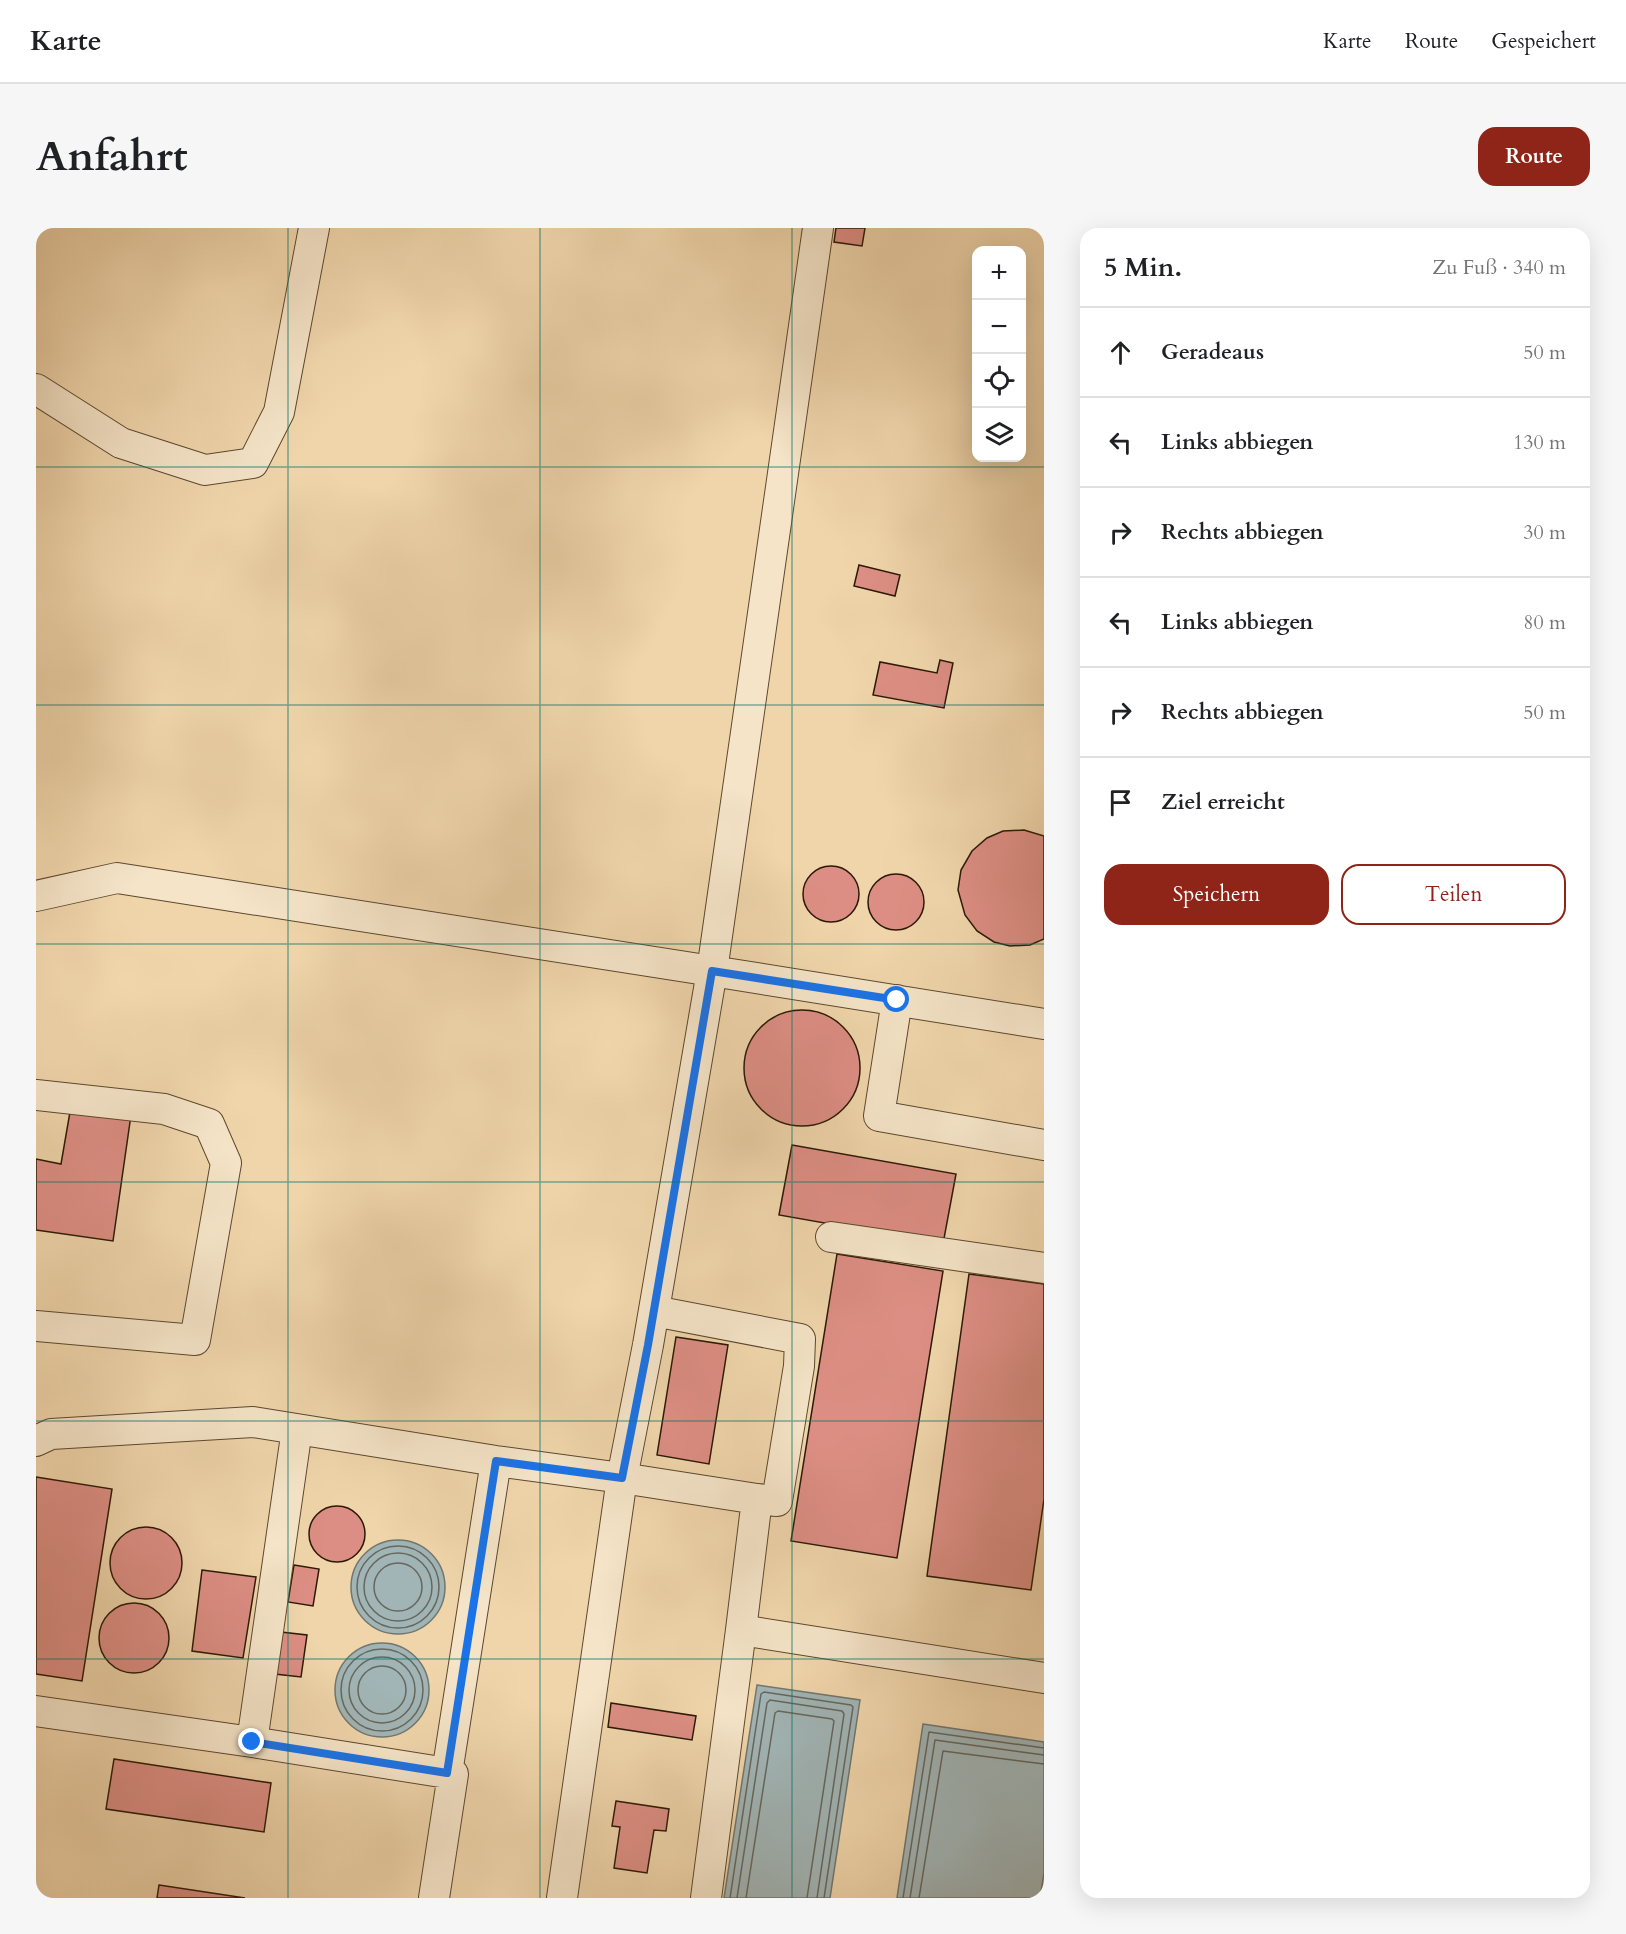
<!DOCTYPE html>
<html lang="de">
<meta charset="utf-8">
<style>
body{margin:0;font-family:Cardo,serif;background:#f6f6f6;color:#202124}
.controls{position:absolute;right:18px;top:18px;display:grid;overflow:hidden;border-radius:12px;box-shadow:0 6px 24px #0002}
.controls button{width:54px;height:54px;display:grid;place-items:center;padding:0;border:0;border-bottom:2px solid #e0e0e0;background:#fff;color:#202124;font:30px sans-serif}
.stop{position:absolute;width:18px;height:18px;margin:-14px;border:4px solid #1a73e8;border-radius:50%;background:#fff}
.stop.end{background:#1a73e8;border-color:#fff;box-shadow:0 2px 6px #0008}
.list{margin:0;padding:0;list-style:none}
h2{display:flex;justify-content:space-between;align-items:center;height:78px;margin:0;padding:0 24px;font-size:26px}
h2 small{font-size:20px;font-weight:400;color:#757577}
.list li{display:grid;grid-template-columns:39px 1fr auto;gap:18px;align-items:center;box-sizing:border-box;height:90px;padding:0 24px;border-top:2px solid #e0e0e0}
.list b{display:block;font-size:22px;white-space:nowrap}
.list em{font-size:20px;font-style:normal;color:#757577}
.actions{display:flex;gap:12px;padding:18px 24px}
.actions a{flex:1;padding:14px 0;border:2px solid #8f2418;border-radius:18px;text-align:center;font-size:21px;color:#8f2418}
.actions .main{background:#8f2418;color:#fff}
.icon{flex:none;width:33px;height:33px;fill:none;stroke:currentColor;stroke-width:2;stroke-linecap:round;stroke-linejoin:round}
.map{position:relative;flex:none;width:1008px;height:1670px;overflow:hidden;border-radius:18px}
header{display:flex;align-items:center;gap:36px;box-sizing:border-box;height:84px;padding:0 30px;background:#fff;border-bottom:2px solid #e0e0e0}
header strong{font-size:28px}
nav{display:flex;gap:33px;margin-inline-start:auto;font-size:21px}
.intro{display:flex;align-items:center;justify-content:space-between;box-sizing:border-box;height:144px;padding:0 36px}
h1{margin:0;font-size:42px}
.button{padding:15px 27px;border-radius:18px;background:#8f2418;color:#fff;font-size:21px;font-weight:700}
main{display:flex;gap:36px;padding:0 36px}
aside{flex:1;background:#fff;border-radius:18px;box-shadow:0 6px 24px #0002}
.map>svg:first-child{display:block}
.water{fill:#a1b5b6;stroke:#71776f;stroke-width:1.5}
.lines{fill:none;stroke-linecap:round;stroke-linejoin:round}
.shore{stroke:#66675e;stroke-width:1.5}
.building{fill:#dd8e84;stroke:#2a1905;stroke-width:1.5}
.minor-casing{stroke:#5c482e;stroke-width:32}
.minor{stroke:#f5e4c8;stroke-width:30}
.route{stroke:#1a73e8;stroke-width:8}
.grid{fill:none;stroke:#0f766e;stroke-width:1.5;stroke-opacity:0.55}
</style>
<header>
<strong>Karte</strong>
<nav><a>Karte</a><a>Route</a><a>Gespeichert</a></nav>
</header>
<div class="intro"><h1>Anfahrt</h1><a class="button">Route</a></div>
<main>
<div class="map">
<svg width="1008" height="1670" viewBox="0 0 1008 1670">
<rect width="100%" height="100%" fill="#f0d5ab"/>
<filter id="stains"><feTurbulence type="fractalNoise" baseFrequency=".00333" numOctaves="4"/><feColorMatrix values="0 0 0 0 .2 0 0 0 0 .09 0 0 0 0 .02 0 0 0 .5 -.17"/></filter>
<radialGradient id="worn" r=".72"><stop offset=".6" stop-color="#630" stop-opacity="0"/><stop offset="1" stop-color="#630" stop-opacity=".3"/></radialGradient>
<!-- water -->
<path class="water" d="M315 1359a47 47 0 1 1 94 0a47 47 0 1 1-94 0Z
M299 1462a47 47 0 1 1 94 0a47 47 0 1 1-94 0Z
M721,1457L824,1472L794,1670H688Z
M887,1496L1008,1514V1645L1004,1670H861Z"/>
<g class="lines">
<!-- shore -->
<path class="shore" d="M321 1359a41 41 0 1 1 82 0a41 41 0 1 1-82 0Z
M328 1359a34 34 0 1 1 68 0a34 34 0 1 1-68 0Z
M338 1359a24 24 0 1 1 48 0a24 24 0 1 1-48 0Z
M305 1462a41 41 0 1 1 82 0a41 41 0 1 1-82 0Z
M313 1462a33 33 0 1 1 66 0a33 33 0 1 1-66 0Z
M322 1462a24 24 0 1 1 48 0a24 24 0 1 1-48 0Z
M694,1670L725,1466L728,1464L815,1477L817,1479L788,1670
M701,1670L731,1475L734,1472L806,1483L808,1486L781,1670
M710,1670L739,1485L742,1483L796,1491L798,1493L771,1670
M867,1670L893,1504L1008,1520
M874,1670L899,1512L1008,1527
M883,1670L907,1523L1008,1536"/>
</g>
<!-- building -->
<path class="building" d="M800,0H829L826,18L798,14Z
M823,337L864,347L859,368L818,358Z
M904,432L917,435L908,480L837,467L844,434L901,445Z
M988,602L1008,608V711L994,717L974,718L958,714L941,703L929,687L922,662L925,642L936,623L951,610L967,603Z
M767 666a28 28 0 1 1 56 0a28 28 0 1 1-56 0Z
M832 674a28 28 0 1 1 56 0a28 28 0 1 1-56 0Z
M708 840a58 58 0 1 1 116 0a58 58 0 1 1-116 0Z
M35,878L95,887L77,1013L0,1002V931L25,936Z
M756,917L920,946L907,1016L743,987Z
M801,1026L907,1043L861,1330L755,1313Z
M933,1046L1008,1056V1271L995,1362L891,1348Z
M640,1109L692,1117L673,1236L621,1227Z
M0,1249L76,1261L46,1453L0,1446Z
M273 1306a28 28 0 1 1 56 0a28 28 0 1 1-56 0Z
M74 1335a36 36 0 1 1 72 0a36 36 0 1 1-72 0Z
M258,1337L283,1341L277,1378L252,1374Z
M166,1342L220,1349L207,1430L156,1423Z
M63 1410a35 35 0 1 1 70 0a35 35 0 1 1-70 0Z
M245,1404L271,1407L265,1449L239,1446Z
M575,1475L660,1488L656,1512L572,1499Z
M78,1531L235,1555L228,1604L70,1581Z
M580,1573L633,1581L630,1603L618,1602L611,1645L578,1640L584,1599L576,1598Z
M123,1657L209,1670H121Z"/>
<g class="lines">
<defs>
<path id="minor" d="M782,0L676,743L1008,796
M0,161L85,215L169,242L217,235L243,184L278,0
M0,668L81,650L676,743L612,1117L586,1250L721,1271L705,1402L1008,1450
M861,772L843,888L1008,917
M0,867L128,881L173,896L190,935L159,1112L0,1098
M795,1009L1008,1040
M618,1083L764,1111L763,1138L741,1273L721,1271
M261,1201L216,1514L411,1545L460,1233
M0,1213L15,1206L217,1194L460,1233L586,1250L526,1670
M0,1483L216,1514
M398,1670L417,1546L411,1545
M670,1670L705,1402"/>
</defs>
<!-- minor casing -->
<use href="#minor" class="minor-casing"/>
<!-- minor -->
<use href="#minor" class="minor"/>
</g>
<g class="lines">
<!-- route -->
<path class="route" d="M216,1514L411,1545L460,1233L586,1250L612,1117L676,743L861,772"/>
</g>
<!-- grid -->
<path class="grid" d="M252,0V1670M504,0V1670M756,0V1670M0,239H1008M0,477H1008M0,716H1008M0,954H1008M0,1193H1008M0,1431H1008"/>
<rect width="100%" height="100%" filter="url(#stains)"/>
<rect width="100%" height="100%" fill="url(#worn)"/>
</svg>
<div class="controls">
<button>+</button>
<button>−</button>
<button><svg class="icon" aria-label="locate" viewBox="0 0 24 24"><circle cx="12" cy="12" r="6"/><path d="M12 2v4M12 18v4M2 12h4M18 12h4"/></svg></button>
<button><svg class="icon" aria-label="layers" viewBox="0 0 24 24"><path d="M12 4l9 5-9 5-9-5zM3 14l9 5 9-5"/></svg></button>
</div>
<div class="stop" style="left:861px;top:772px"></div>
<div class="stop end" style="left:216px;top:1514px"></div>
</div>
<aside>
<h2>5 Min.<small>Zu Fuß · 340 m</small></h2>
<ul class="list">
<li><svg class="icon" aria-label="ahead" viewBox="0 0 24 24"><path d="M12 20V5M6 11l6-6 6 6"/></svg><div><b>Geradeaus</b></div><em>50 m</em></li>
<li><svg class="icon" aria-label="left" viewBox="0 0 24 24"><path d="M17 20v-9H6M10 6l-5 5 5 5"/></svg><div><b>Links abbiegen</b></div><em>130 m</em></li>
<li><svg class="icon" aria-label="right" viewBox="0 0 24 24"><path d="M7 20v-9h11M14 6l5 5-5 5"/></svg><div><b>Rechts abbiegen</b></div><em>30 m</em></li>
<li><svg class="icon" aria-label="left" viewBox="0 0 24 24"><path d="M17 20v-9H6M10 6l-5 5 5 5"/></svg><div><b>Links abbiegen</b></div><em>80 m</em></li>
<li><svg class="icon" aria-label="right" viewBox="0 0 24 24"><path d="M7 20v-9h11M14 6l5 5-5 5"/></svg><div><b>Rechts abbiegen</b></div><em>50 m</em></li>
<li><svg class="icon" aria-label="arrive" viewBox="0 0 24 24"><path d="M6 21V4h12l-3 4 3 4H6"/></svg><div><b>Ziel erreicht</b></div></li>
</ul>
<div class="actions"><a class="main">Speichern</a><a>Teilen</a></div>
</aside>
</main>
